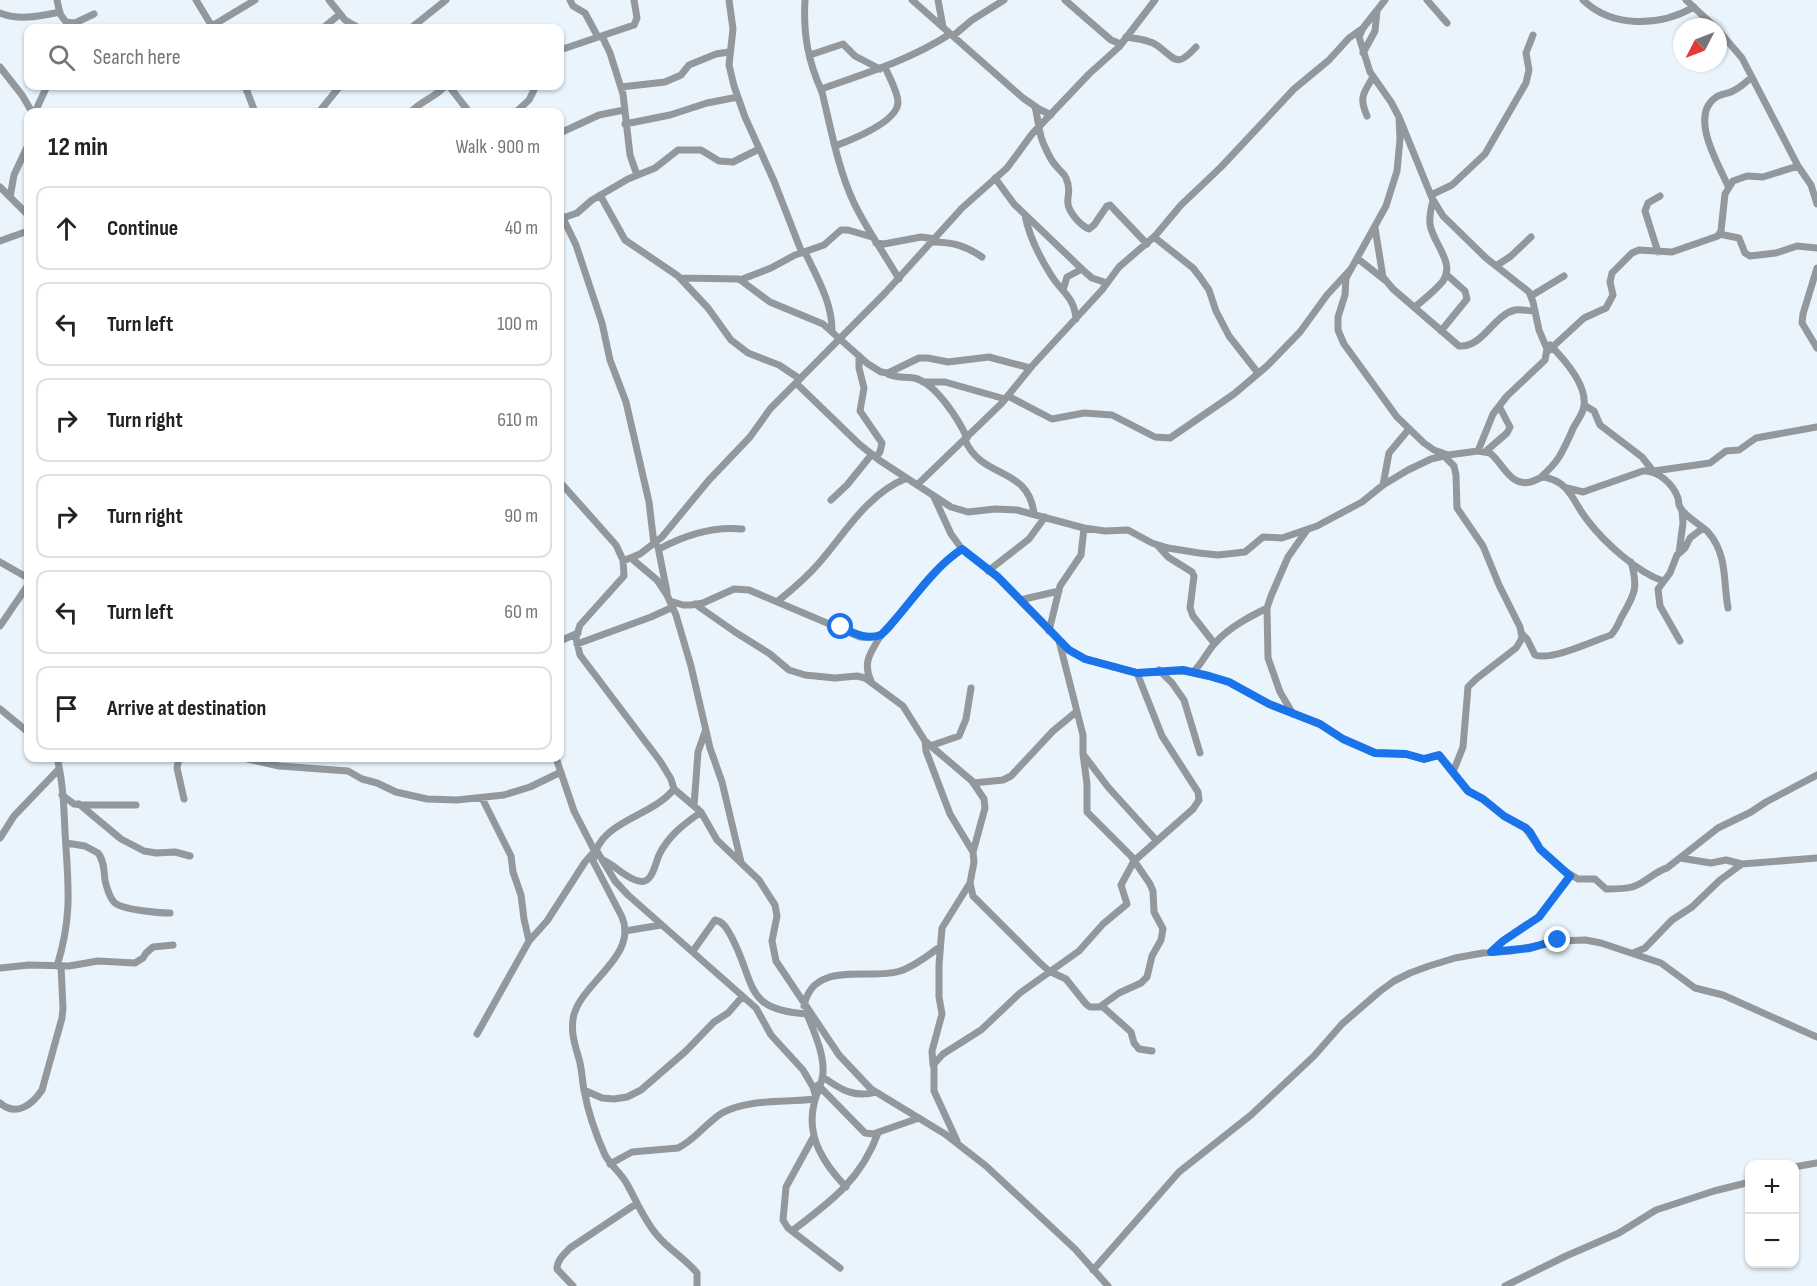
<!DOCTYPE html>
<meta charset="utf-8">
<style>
body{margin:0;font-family:"Sofia Sans Condensed",sans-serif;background:#f2f2f2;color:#222}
.controls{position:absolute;right:18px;bottom:18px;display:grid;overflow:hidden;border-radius:12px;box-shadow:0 2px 4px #0004}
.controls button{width:54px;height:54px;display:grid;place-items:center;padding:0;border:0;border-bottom:2px solid #e0e0e0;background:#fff;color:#222;font:30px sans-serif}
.compass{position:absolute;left:1673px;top:18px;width:54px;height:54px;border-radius:50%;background:#fff;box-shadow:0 2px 4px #0004;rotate:228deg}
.stop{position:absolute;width:18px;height:18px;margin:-14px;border:4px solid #1a73e8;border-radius:50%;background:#fff}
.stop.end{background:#1a73e8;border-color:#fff;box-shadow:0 2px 6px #0008}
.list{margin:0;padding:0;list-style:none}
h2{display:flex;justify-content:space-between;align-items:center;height:78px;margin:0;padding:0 24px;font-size:26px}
h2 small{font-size:20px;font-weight:400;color:#767676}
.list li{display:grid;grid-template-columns:39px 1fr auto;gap:18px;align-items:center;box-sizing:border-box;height:84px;margin:0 12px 12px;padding:0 12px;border:2px solid #e0e0e0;border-radius:12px}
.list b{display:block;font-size:22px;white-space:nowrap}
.list em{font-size:20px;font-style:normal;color:#767676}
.icon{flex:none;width:33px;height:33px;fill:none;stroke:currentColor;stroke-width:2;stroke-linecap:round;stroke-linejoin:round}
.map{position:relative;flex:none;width:1817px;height:1286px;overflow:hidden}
.search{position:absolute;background:#fff;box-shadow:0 2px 4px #0004;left:24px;top:24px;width:540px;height:66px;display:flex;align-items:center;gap:15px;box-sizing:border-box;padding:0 21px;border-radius:12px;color:#767676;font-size:22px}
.panel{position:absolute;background:#fff;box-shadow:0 2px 4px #0004;left:24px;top:108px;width:540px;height:654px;border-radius:12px}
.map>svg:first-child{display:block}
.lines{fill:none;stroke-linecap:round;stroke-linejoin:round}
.street{stroke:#93989d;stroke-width:7}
.route{stroke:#1a73e8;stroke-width:8}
</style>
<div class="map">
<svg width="1817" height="1286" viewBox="0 0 1817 1286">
<rect width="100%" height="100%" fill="#e9f4fd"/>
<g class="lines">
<!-- street -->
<path class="street" d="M57,0L60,14L66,22L75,23L94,14
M196,0L213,28
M329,0L345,20L359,28
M570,0L573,6L585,13L598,37
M729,0L733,29L729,65L734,86L745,117L774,181L802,253
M805,0C803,34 808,61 822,92C831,129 838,169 854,203C867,230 884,253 899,279
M912,0L1023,98L1039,109L1051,115
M938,0L943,27
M1065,0L1111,40L1121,44
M1385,0L1363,28L1359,37L1370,72L1391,102L1399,117L1432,198L1443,216L1486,258L1529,292L1533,302L1539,330L1547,349L1545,360L1507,396L1493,414L1478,451
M1427,0L1447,23
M1583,0C1612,28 1659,27 1694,7
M1686,0L1715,27
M0,13C19,21 40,16 60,12
M212,26L255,0
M323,28L340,14
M411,28L446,0
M1718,30L1742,58L1798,166L1811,185L1817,204
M602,36L610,53L623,94L630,155L637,175
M953,36L972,20L1004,0
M1126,37C1136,39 1149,39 1158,46C1176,60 1177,68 1196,47
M560,50L634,25L637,18L634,0
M1363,53L1375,31L1377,11
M810,55L843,44L855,56L880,69
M0,67L22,95L32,112
M245,86L255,112
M449,86L469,112
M621,87L665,82L681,75L689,65L716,54L729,52
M821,89C866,73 910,60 950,34
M1035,107C1039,121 1038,134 1045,147C1048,154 1052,162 1057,167C1060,171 1064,173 1066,178C1075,197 1058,199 1078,221C1082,225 1084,227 1089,229L1094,225L1107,206L1110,205L1147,244
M35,112L47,86
M319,112L340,86
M411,112C421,101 436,97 445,86
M516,112L529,100L536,86
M1367,116C1359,97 1363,94 1373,77
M1399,117L1400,139L1397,171L1386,206L1346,278L1345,295L1338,317V330L1344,344L1397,417L1424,443L1434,450L1448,455L1478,451L1490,453C1502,462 1510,487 1530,482C1535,481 1538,478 1544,477C1571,482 1573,503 1588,521C1605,543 1637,572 1663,581
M625,124L670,115L707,103L738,97
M560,133L599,115L624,110
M835,146C851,140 898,122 898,102C898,92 889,77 885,67
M995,178L1014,204L1085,272L1092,278L1107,283
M1728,186C1719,165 1689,117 1715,98C1720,94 1727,94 1733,91C1740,88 1746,82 1752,77
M0,187L28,215
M600,195L625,240L678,276L708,308L731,340L748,353L779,365L800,379
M1431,195L1452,185L1485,154L1526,83L1529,70L1526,53L1533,35
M10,197L14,175L28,145
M560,212L576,245L602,323L610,360L626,402L649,502L654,544
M1025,215C1029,237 1039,256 1051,275C1062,293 1074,296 1076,319
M563,218L577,213L592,200L628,179L655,168L678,150H701L719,161L733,162L759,149
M1375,228L1383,277L1393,289L1459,346C1483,348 1493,315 1515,310C1521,309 1528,311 1534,311
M1719,234L1739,238L1745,253L1750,256L1776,253L1797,246L1817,248
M1154,237L1193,268L1200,277L1209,290L1216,311L1229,336L1258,373
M0,241L28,231
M933,242C953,242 966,246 982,257
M876,243L884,244L921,237L935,239
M805,252C817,278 832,302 832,330
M1658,252L1645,211L1648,203L1660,196
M1357,258L1386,281
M1496,266L1511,256L1531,237
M1817,268L1803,314L1802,323L1817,348
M680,278L739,279L770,302L823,324L868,364L881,372L888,373L919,358H928L948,362L989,357L1030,368
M740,280L771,268L795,255L824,245L841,230H848L872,237
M1063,290L1067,277L1082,269
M1531,296L1564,276
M1415,307C1424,299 1435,291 1443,281C1456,263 1432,242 1430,224C1429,216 1431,208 1433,200
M1441,331L1467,299L1465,291L1446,274
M1547,352L1584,318L1606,308L1613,295L1610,282L1612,273L1632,253L1639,250L1672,252L1718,236L1721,231L1725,194L1733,181L1747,176L1763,177L1798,166
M859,356V368L864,388L860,411L882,443L880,452L876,457
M886,373C896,379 903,376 914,378C935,382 959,420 967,438
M923,382H945L1005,399
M796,383L859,444L879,460L951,507L968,512L995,509L1017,510L1084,528L1105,531L1128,530L1152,543L1168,548L1199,553L1218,555L1245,552L1263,537L1282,538L1317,526L1362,502L1383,485L1408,470L1431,459L1448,455
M1008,396L1052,419L1084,413L1112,415L1155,437L1170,438L1234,394L1267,366L1300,332L1327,295L1349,271
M1584,405L1594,411L1600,425L1642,457L1653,471
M965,440C982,480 1029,466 1034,514
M1485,452L1507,433L1510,427L1499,406
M1444,456L1454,466L1456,475L1457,508L1483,546L1499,585L1520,627L1522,636L1521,640L1516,648L1476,679L1468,687L1463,747L1453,772
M1654,471L1710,463L1726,451L1739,450L1756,438L1817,427
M1541,477C1559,461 1562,453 1572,431C1575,423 1583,415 1584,406C1587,385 1564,359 1550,345
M560,482L616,545L623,560L624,576L580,625L576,638L580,655L660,761L671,779L674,789C651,818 599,820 593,861L622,917C639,957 578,984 573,1019C571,1034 575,1045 579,1059C582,1069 582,1080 584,1090C588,1112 596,1135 605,1155C611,1166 621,1173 627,1184C637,1202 644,1220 657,1235C669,1250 685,1258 697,1273V1286
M917,485L1002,403L1032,366L1102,290L1119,267L1155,236L1181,205L1221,167L1294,89L1329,60L1349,38L1363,28
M1383,485L1389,453L1409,429
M1567,488L1583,492L1643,471C1658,470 1673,484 1678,498C1679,501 1678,504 1680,507C1683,515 1701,525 1708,532C1728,555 1723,581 1728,608
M934,497L951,534L962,549L997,577L1069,650L1085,659L1137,673L1183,671L1210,676L1229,682L1269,704L1320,724L1343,739L1375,753L1406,754L1424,759L1439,755L1468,791L1483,799L1504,816L1525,828L1540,849L1563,870L1578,879H1595L1606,889C1614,889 1625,889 1632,887C1643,885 1655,871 1667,868L1718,828L1751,812L1766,802L1817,775
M831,500L847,485L872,454
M1158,546L1168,557L1192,572L1194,576L1190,608L1193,616L1214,643
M658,547L667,592
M659,549C685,535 712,526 742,529
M1679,553L1683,523L1682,511
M631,558L657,580L667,595L676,615L691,666L710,748L722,782L741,862
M623,561L640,554L662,537L709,480L750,437L770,409L886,292L962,208L1007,168L1032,134L1089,74L1119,47L1155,0
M0,562L28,578
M988,571L1029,539L1045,517
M1020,600L1059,591
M670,601L683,605H691L703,603L734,589L749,590L860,637C873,638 880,637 889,628C911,600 932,569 962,549
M778,601C793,589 807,577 819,563C846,532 867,494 907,478
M695,604L735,632L770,654L789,670L805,675L835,678L857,676L865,678L903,706L925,741L972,781L984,799L985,808L973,852L974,862L970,883L973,896L1040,963L1049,971L1066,979L1086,1004L1090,1007H1103L1131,1032L1134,1043L1139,1049L1152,1051
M0,626L28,585
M1049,631L1060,586L1081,555L1084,528
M1521,633L1527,639L1535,655C1552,661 1593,641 1611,635C1616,630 1618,625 1621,618C1634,595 1639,589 1631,562
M560,641L578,633
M1059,641L1083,735V754L1108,787L1156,840
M1680,641L1660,606L1658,589L1670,573L1677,555L1685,548L1690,538L1703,528
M577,644L651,617L673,607
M1159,670L1172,683L1184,700L1200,753
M1193,672C1203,663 1207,651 1216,642C1230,627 1249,617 1267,608
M871,681C862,662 871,652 881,635
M0,709L28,732
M1293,714L1280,692L1268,658L1267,608L1271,596L1288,557L1307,530
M925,741L926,751L950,814L973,852
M930,746L959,736L966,719L971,688
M1083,754L1087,784V812L1131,856L1150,884L1153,891L1154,912L1163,929L1161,940L1152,956L1147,977L1141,983L1119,993L1101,1006
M179,758L177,768L184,799
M243,758L279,766L348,771L362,779L377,783L396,792L427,799L457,800L504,795L530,787L561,772
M556,758L574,811L594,850
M973,783L1003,780L1011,776L1053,731L1076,712
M674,789L701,812L717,840L759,880L775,905L777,916L772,941L776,961L839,1055L871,1089L945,1134L986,1166L1075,1249L1108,1286
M62,795L74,804L83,805H136
M482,798L511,856L513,872L521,895L524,919L529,941
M79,804L121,839L144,851L156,853L175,852L190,856
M694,806L698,752L705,732
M0,838L14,816L59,769
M66,843L85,846L98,853C104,860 104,871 105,880C106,886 110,898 114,902C121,910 160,913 170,913
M595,848L615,881L628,895L756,1008L771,1035L803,1070L813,1087L816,1097
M1680,858L1711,863L1726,860L1742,864
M603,860C615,865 626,879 639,881C652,885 655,864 659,855C668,836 684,824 701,812
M625,931L661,925
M693,951L715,920C724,922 727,929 731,936C757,984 742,1011 810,1014
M1491,952L1503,941L1539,917L1570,876
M1633,953L1645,948L1672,920L1692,907L1720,880L1742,864L1817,858
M57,966C73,915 68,883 65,832C64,808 63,781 57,758
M0,968L29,965L69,966L98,961L135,963L143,958L146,953L153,947L173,945
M804,1006C813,959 870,981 900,971C914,967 928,955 940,947
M807,1014C814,1032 824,1053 823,1072C823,1083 816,1093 814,1104C806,1137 824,1164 846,1187
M477,1034L529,941L547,921L585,862L593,853
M933,1065L932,1051L942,1014L939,997V965L942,928L970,883
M823,1077C841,1090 854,1098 876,1092
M818,1085L865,1133L873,1134L919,1118
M584,1090L602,1098L614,1099L627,1097L641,1090L686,1051L714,1022L728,1013L742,997
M0,1103C16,1117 32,1105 42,1090L62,1018L63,1008L61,966
M814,1136L786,1187L783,1220L788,1228L840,1268
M957,1141L934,1091V1064L943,1054L981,1030L1020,993L1079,951L1103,924L1127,904L1121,885L1134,861L1193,809L1199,800L1198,792L1162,736L1137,673
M610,1164L632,1152L678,1148C695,1140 706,1123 722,1113C750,1098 786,1103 815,1099
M1794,1167L1817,1163
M792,1231C830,1202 861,1180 878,1133
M1093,1270L1179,1172L1251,1115L1314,1056L1342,1024L1379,992L1394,981L1410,973L1429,966L1455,958L1483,953L1511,951L1558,941L1585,940L1601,943L1661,963L1695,988L1723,995L1817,1037
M573,1286L557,1269C557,1260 564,1254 570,1248L636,1204
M1505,1286L1566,1256L1619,1233L1656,1210L1714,1191L1750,1182"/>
</g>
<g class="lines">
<!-- route -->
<path class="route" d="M841,627C855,634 866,640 881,635C909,607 929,571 962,549L998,577L1069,650L1085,659L1137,673L1183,670L1209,676L1229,682L1269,704L1320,724L1343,739L1375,753L1406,754L1424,759L1439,755L1468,791L1483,799L1504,816L1526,828L1530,832L1540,849L1570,876L1539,917L1503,941L1491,952L1530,948L1558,940"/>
</g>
</svg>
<div class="controls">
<button>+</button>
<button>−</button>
</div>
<svg class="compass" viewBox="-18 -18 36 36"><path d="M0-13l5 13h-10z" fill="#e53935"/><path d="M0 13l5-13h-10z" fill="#767676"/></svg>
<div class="stop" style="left:841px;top:627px"></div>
<div class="stop end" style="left:1558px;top:940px"></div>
<div class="search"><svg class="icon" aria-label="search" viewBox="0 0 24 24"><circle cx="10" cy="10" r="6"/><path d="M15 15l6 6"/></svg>Search here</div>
<section class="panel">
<h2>12 min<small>Walk · 900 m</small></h2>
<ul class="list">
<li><svg class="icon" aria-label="ahead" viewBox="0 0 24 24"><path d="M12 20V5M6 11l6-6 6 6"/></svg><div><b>Continue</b></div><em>40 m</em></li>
<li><svg class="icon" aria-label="left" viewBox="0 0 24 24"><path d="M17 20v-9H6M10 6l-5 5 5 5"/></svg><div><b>Turn left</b></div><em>100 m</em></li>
<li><svg class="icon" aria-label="right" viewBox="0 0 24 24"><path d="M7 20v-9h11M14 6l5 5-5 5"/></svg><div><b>Turn right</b></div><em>610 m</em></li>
<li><svg class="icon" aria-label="right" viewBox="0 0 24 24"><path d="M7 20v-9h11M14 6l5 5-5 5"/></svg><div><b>Turn right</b></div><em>90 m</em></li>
<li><svg class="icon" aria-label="left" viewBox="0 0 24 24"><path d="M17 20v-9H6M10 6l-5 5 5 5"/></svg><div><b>Turn left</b></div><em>60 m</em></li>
<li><svg class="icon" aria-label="arrive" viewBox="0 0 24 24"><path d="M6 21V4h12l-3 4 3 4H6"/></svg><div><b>Arrive at destination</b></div></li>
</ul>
</section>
</div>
